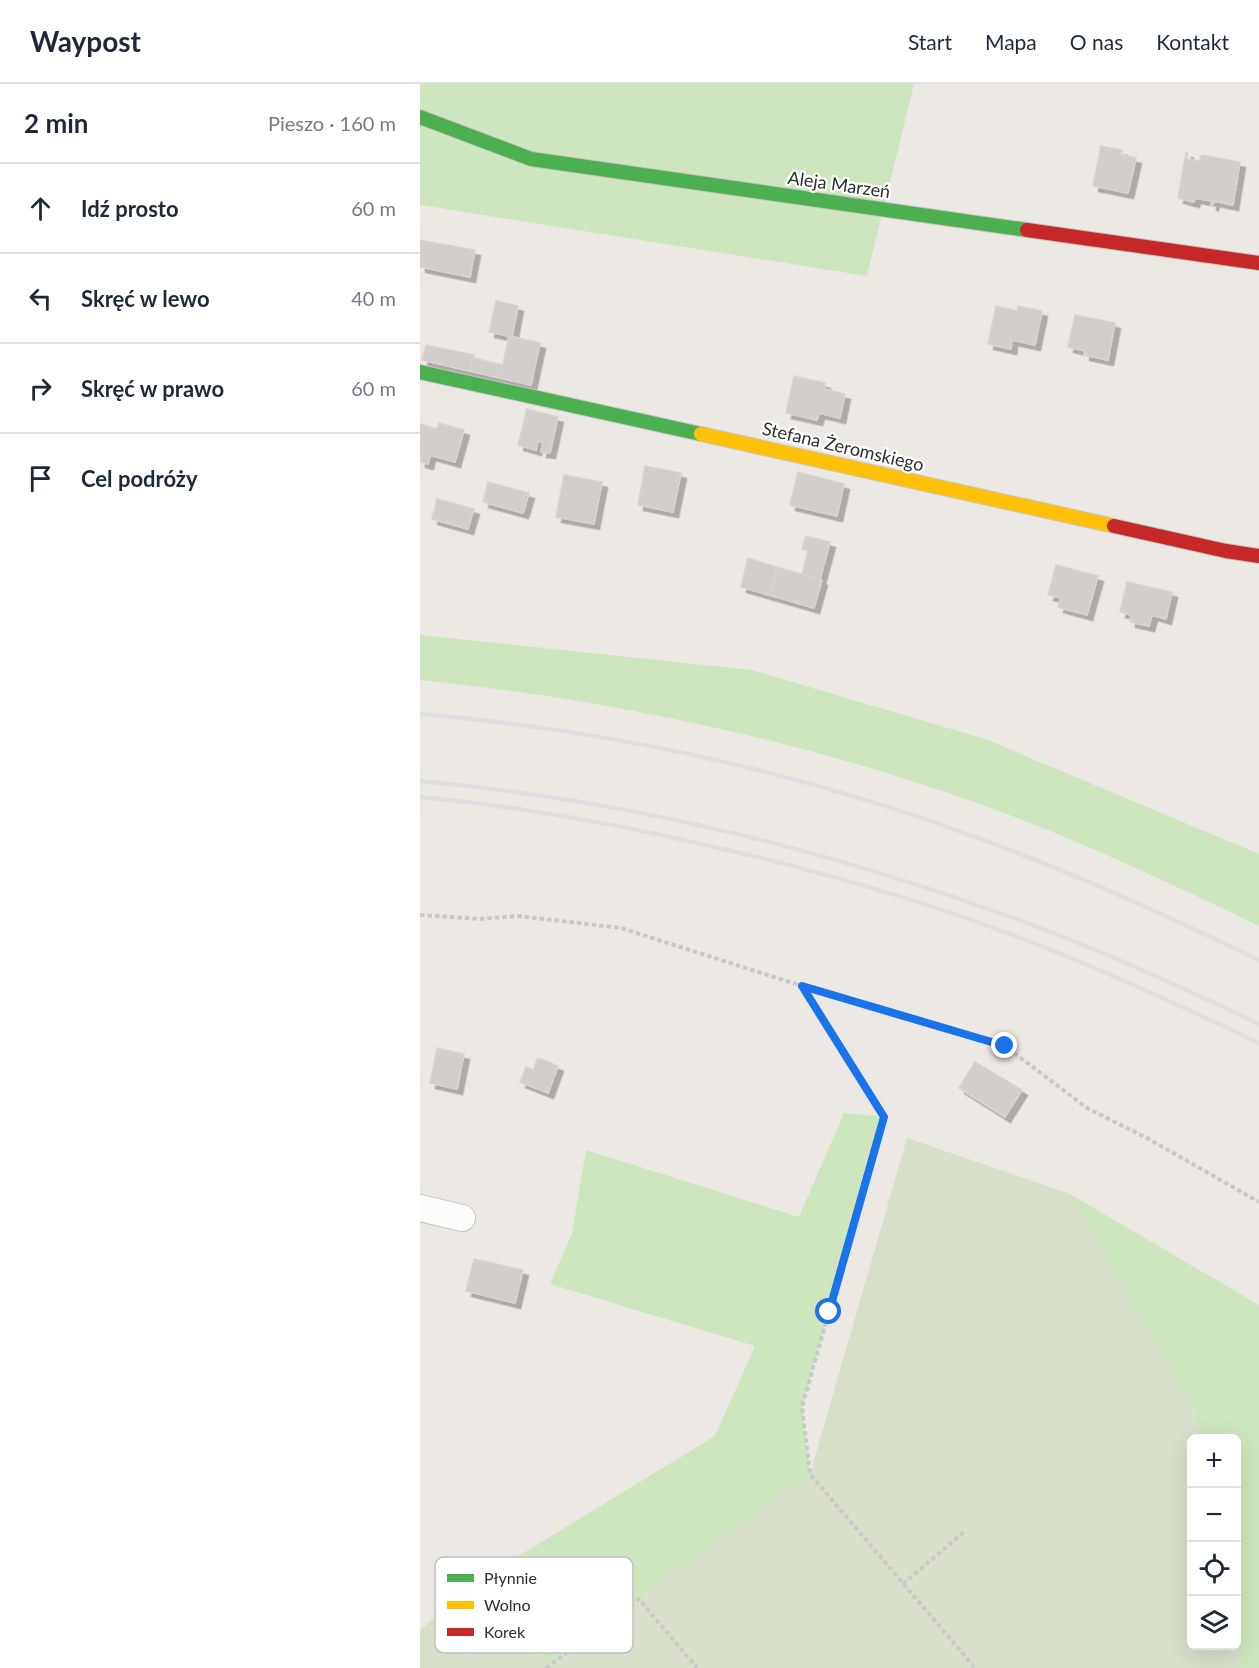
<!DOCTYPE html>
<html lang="pl">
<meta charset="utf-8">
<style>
body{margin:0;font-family:Lato,sans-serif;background:#f6f6f7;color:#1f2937}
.controls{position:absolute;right:18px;bottom:18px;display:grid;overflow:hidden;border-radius:9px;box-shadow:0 6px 24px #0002}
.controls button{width:54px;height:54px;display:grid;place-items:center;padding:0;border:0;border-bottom:2px solid #e0e1e3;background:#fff;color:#1f2937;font:30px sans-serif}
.stop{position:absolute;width:18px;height:18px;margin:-14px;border:4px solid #1a73e8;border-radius:50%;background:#fff}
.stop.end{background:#1a73e8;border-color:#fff;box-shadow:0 2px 6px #0008}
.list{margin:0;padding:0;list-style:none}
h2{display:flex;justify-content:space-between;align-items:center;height:78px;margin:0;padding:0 24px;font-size:26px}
h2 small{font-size:20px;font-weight:400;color:#747a83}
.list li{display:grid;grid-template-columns:39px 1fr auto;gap:18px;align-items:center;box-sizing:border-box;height:90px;padding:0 24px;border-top:2px solid #e0e1e3}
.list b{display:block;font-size:22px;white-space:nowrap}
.list em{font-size:20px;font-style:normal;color:#747a83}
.icon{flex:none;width:33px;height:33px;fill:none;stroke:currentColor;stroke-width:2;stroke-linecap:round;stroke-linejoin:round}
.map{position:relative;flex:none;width:839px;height:1584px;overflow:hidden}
header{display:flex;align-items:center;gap:36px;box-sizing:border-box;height:84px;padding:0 30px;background:#fff;border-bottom:2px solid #e0e1e3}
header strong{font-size:28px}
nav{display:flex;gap:33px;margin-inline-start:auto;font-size:21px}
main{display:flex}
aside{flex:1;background:#fff}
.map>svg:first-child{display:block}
.green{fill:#cee6be}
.cemetery{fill:#d8e0cc}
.building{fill:#d1cecb;stroke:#d7d4d0;stroke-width:1.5;filter:url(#shadow)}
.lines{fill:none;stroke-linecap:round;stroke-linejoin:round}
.street-casing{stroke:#c5c4c5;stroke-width:28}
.fast-casing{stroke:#c5c4c5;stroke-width:16}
.slow-casing{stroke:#c5c4c5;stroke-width:16}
.jam-casing{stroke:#c5c4c5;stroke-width:16}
.path{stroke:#c9c9c8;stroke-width:4;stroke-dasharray:4.5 3;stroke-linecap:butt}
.street{stroke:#fcfcfb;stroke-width:26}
.fast{stroke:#4caf50;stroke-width:14}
.slow{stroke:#ffc107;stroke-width:14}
.jam{stroke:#c62828;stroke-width:14}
.rail{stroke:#dfdfe1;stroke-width:4.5}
.route{stroke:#1a73e8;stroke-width:8}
.labels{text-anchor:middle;stroke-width:4.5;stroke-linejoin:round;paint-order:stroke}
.street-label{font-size:18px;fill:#2e2e2e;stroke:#fff}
.key{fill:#fff;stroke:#c0c0c0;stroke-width:1.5}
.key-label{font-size:16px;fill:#2e2e2e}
</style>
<header>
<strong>Waypost</strong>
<nav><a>Start</a><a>Mapa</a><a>O nas</a><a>Kontakt</a></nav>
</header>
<main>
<aside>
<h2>2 min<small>Pieszo · 160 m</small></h2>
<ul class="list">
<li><svg class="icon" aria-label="ahead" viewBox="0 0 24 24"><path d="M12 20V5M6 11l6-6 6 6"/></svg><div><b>Idź prosto</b></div><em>60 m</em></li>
<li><svg class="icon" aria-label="left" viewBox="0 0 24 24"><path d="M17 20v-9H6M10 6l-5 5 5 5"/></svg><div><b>Skręć w lewo</b></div><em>40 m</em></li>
<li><svg class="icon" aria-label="right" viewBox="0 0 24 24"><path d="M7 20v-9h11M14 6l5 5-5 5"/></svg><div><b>Skręć w prawo</b></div><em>60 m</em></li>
<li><svg class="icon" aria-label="arrive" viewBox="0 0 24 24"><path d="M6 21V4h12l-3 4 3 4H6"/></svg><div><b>Cel podróży</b></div></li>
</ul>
</aside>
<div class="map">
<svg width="839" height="1584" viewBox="0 0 839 1584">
<defs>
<filter id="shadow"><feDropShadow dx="5.5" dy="5.5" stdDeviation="0" flood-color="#0004"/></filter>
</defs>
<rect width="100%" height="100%" fill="#ece8e4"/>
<!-- green -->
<path class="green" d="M0,0H494L447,192L0,121Z
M0,551L332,586L565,655L839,770V842C729,789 618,737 501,700C339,647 169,613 0,596Z
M424,1029L464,1033L382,1323L390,1390L128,1582L61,1495L295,1352L335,1262L130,1200L152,1149L166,1066L379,1133Z
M648,1109L839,1221V1584H819L817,1559L816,1354H779L774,1326Z"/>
<!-- cemetery -->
<path class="cemetery" d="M487,1054L648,1109L774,1326L779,1354H772V1562H816L817,1559L819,1584H0V1546L61,1495L128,1582L390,1390Z"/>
<!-- building -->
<path class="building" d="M681,62L702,66L701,71L716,74L708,109L673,102Z
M766,68L768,69L767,75L780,77L781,71L820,78L813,121L794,117L793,121H791L792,117L775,114L774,118L758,114Z
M0,156L55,166L50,193L0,183Z
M76,217L98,222L92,253L69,248Z
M576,222L597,227L598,222L622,227L615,261L592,256L591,265L568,260Z
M655,231L695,239L688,276L664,271L665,267L648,263Z
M89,252L120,259L111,301L80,294Z
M6,261L54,271L50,287L2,276Z
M53,274L83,281L80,294L50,287Z
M374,292L405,299L404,305L425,310L420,334L399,329L397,336L366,329Z
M107,325L138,333L130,369L121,368L123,358L118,357L116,366L98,361Z
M19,339L44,346L35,378L10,371L8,380L0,378V340L17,345Z
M225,382L261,389L253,428L218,421Z
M378,388L424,400L417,432L370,421Z
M144,391L182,398L174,440L136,433Z
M68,398L109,409L103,429L63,418Z
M17,415L54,425L48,445L12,435Z
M386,452L410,458L400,495L382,490L388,467L382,465Z
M328,474L357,483L349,511L321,503Z
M636,481L678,492L667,531L638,523L641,514L628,511Z
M357,483L402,496L394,524L349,511Z
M707,498L752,508L746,535L732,531L729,542L710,538L711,531L700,528Z
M17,964L44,970L37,1005L10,999Z
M118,974L138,982L128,1009L100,998L106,983L113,986Z
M555,978L602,1006L585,1033L539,1004Z
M54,1175L103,1186L95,1219L46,1207Z"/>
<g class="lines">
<defs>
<path id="street" d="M0,1124L42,1134"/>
<path id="fast" d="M0,33L111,75L607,146
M0,288L281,350"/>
<path id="slow" d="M281,350L694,442"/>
<path id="jam" d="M607,146L839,179
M694,442L806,467L839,472"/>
</defs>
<!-- street casing -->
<use href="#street" class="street-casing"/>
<!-- fast casing -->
<use href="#fast" class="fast-casing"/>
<!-- slow casing -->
<use href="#slow" class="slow-casing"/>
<!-- jam casing -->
<use href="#jam" class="jam-casing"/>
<!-- path -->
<path class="path" d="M0,831L59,835L98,832L201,844L382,902L585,962L667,1024L727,1054L839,1118
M382,902L464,1033L382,1323L390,1390L555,1584
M483,1500L545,1447
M126,1584L219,1515L277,1584"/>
<!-- street -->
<use href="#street" class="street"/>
<!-- fast -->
<use href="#fast" class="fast"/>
<!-- slow -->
<use href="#slow" class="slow"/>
<!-- jam -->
<use href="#jam" class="jam"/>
<!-- rail -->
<path class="rail" d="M0,630C193,646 387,690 569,758C661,792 751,834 839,876
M0,697C217,717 433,772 636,850C705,877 772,908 839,940
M0,713C97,722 191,739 286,761C405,788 523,822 636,868C705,896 772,927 839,959"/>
</g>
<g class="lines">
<!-- route -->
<path class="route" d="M409,1228L464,1033L382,902L585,962"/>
</g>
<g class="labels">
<!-- street labels -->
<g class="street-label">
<text transform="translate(419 101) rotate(8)" y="6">Aleja Marzeń</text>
<text transform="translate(423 363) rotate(13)" y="6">Stefana Żeromskiego</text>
</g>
</g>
<!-- legend -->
<rect x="15" y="1473" width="198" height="96" rx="9" class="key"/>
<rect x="27" y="1490" width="27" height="8" fill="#4caf50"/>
<rect x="27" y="1517" width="27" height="8" fill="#ffc107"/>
<rect x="27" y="1544" width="27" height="8" fill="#c62828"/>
<g class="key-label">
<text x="64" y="1500">Płynnie</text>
<text x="64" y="1527">Wolno</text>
<text x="64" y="1554">Korek</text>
</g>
</svg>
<div class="controls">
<button>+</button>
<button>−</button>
<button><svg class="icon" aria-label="locate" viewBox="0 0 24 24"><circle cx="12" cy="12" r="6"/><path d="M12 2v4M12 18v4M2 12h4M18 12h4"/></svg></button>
<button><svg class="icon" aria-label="layers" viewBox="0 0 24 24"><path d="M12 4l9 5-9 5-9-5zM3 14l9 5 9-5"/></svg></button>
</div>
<div class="stop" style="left:409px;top:1228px"></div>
<div class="stop end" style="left:585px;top:962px"></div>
</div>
</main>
